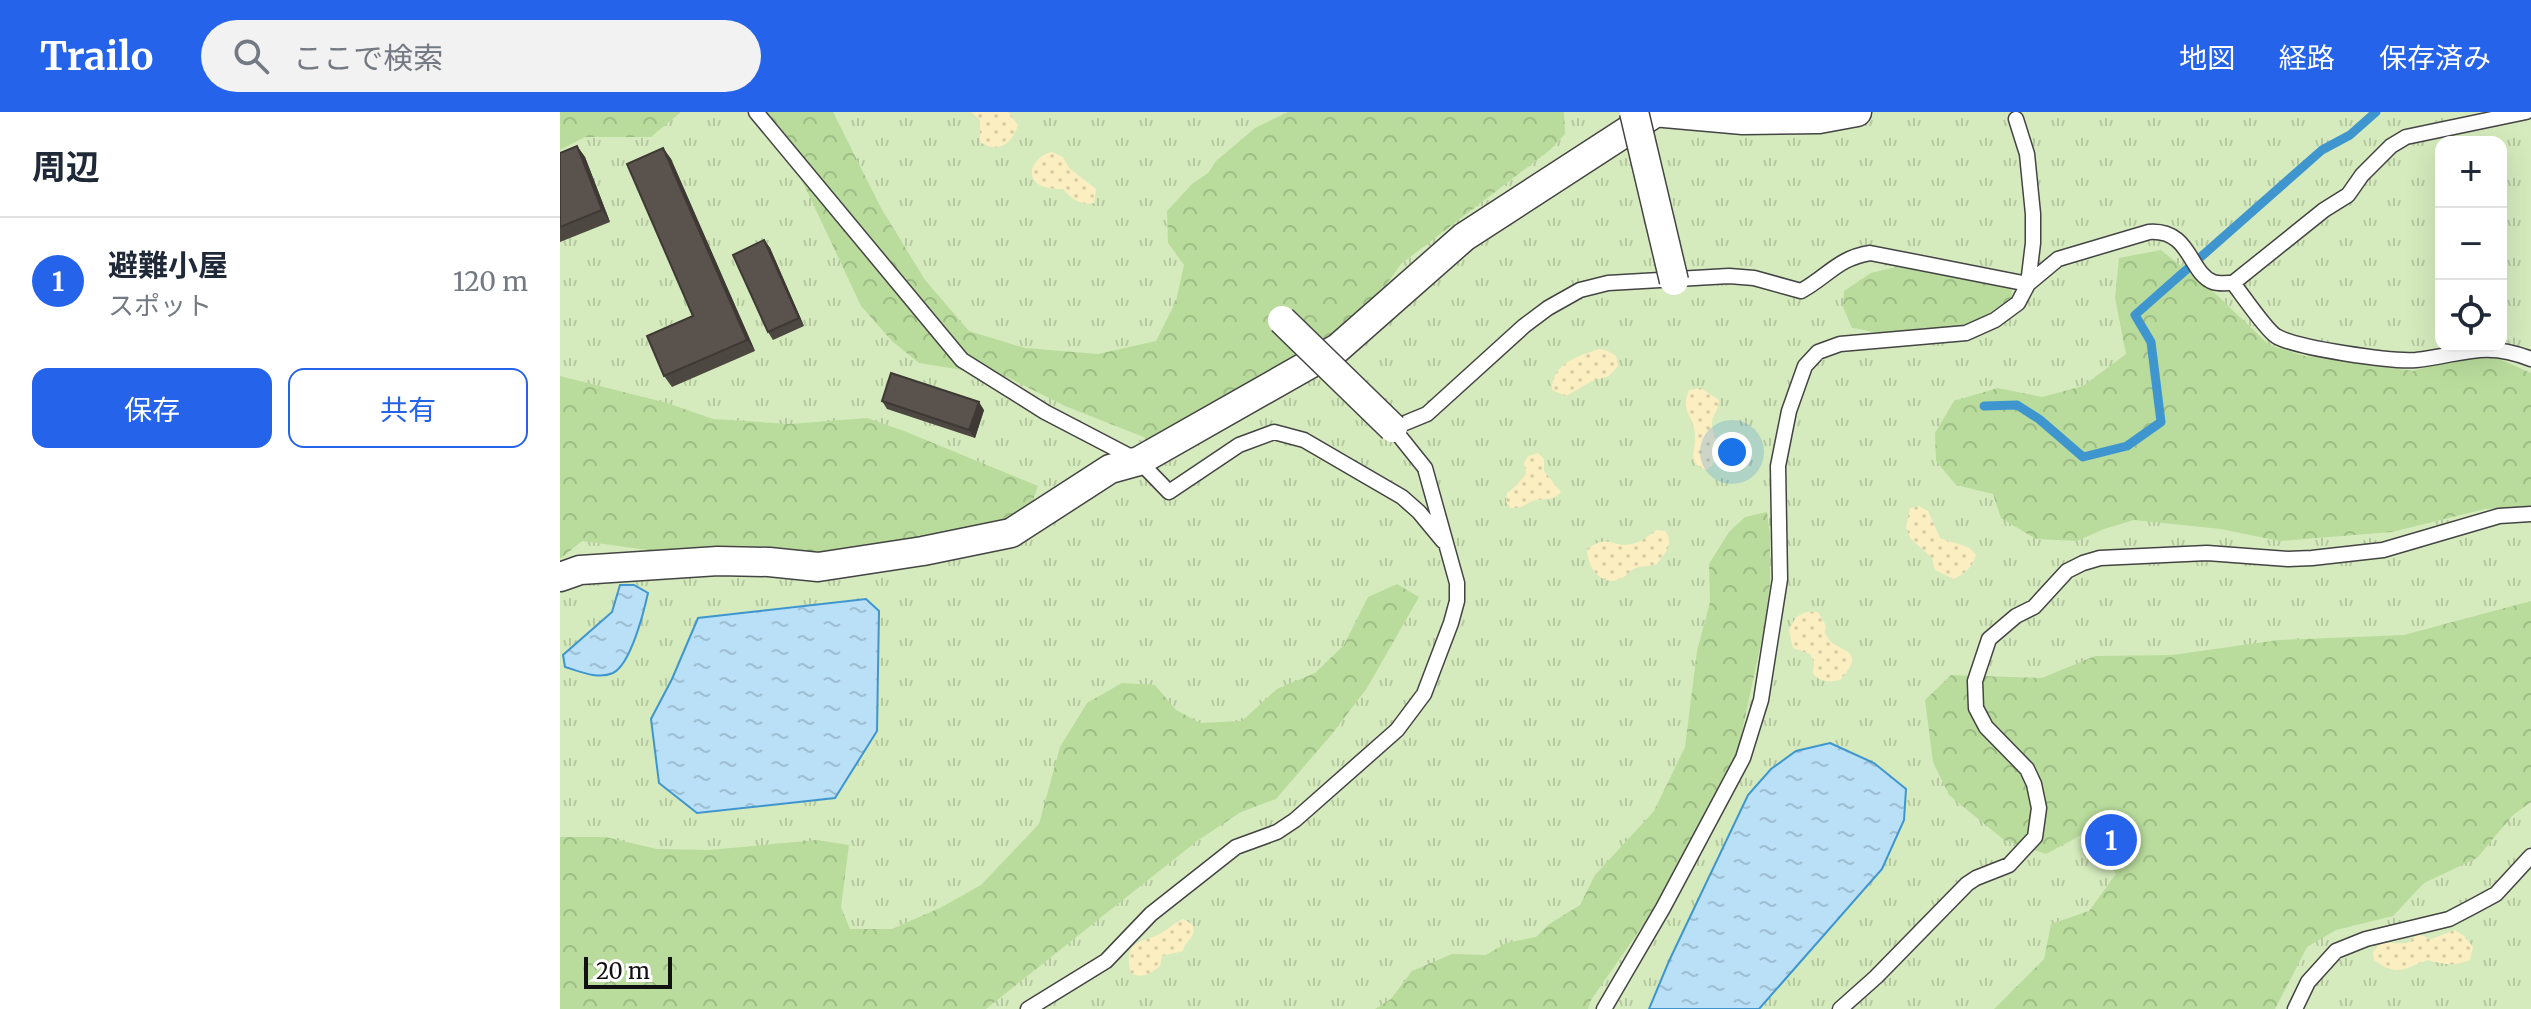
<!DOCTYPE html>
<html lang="ja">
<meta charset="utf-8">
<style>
body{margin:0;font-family:Merriweather,"Noto Sans JP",serif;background:#f2f2f3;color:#1f2937}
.controls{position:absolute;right:24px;top:24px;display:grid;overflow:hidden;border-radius:16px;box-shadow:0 8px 32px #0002}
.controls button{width:72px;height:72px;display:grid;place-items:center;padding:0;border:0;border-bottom:2px solid #e0e1e3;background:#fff;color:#1f2937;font:40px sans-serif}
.scale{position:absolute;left:24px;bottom:20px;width:88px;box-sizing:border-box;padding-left:8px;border:4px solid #111;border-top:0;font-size:22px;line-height:28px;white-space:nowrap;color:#111;-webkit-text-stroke:6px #fff;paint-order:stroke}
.you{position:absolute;left:1172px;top:340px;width:28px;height:28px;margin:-20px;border:6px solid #fff;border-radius:50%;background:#1a73e8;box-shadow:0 0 0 12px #1a73e833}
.badge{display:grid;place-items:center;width:52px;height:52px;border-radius:50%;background:#2563eb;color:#fff;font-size:26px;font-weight:700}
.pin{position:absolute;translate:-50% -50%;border:4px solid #fff;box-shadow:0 2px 8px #0006}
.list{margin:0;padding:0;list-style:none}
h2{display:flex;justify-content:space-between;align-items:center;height:104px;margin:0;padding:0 32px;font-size:34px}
h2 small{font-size:26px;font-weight:400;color:#747a83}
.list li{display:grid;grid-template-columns:52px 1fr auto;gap:24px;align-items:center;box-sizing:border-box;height:128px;padding:0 32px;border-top:2px solid #e0e1e3}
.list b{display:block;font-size:30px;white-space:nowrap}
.list p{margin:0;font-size:26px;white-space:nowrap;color:#747a83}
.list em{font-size:26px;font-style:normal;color:#747a83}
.actions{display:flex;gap:16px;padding:24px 32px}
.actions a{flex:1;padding:18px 0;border:2px solid #2563eb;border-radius:16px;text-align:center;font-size:28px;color:#2563eb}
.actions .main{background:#2563eb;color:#fff}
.icon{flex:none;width:44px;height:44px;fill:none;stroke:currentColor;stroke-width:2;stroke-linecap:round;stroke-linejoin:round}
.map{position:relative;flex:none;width:1971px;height:897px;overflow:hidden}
header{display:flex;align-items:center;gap:48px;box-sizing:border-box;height:112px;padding:0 40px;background:#2563eb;color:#fff}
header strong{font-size:38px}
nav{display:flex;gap:44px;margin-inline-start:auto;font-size:28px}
.search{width:560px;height:72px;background:#f2f2f3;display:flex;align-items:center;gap:20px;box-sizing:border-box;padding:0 28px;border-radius:44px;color:#747a83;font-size:30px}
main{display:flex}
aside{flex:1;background:#fff}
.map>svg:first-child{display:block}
.grass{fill:url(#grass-tufts);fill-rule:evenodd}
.forest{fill:url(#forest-crowns)}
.sand{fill:url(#sand-dots)}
.water{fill:url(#water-ripples);stroke:#3f96cf;stroke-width:2}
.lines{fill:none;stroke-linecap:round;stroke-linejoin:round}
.stream{stroke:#3f96cf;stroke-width:9}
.service-casing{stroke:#444;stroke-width:17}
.minor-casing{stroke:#444;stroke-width:31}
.service{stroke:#fff;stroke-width:14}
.minor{stroke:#fff;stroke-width:28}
.minor-bridge-casing{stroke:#444;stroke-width:31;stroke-linecap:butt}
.minor-bridge{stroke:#fff;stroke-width:28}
.wall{fill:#4d4742}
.shaded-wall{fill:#3f3936}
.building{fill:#5a524d;stroke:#3f3936;stroke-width:2}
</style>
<header>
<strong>Trailo</strong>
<div class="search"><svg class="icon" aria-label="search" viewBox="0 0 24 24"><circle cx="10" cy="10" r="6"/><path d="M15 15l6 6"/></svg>ここで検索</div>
<nav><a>地図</a><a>経路</a><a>保存済み</a></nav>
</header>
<main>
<aside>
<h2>周辺<small></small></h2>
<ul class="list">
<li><span class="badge">1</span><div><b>避難小屋</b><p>スポット</p></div><em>120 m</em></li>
</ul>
<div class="actions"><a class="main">保存</a><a>共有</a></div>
</aside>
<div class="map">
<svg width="1971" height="897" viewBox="0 0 1971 897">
<defs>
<pattern id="grass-tufts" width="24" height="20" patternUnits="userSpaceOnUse" patternTransform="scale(2)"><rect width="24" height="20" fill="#d5ebbd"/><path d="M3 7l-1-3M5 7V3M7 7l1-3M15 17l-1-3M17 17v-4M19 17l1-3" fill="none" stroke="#b6c8a1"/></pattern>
<pattern id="forest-crowns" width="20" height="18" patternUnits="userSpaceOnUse" patternTransform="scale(2)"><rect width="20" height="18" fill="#b9dc9c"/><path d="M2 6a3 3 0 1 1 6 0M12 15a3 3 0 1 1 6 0" fill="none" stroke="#9ebc85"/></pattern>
<pattern id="sand-dots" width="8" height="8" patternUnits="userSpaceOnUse" patternTransform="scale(2)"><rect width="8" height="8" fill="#fbeec1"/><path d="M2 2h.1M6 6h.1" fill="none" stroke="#d6cba5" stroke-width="1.8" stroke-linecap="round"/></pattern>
<pattern id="water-ripples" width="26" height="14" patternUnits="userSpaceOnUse" patternTransform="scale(2)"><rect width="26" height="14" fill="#b9e0f7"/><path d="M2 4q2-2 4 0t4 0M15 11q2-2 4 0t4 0" fill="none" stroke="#9ebfd3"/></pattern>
</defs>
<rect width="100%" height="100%" fill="#fffdf5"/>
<!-- grass -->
<path class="grass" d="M0,0H1971V897H0ZM1881,30H1941V234H1881Z"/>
<!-- forest -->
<path class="forest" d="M0,0H121L91,25H25L0,38Z
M207,0H273L321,96L365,168L409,219L465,236L538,242L596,229L616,189L624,153L608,131L607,99L632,72L648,61L656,49L695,16L728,0H1004L1005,22L990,38L841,152L808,198L770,224L591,328L505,294L447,265L359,251L332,229L301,194L248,81Z
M1601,138L1657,183L1709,233L1745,244L1853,259L1893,246L1939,247L1971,261V395L1925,397L1832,420L1719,429L1661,417L1574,408L1544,417L1517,429L1476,427L1441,406L1433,382L1396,373L1376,349L1375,321L1394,289L1438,276L1482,285L1523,274L1566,242L1555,186L1559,146Z
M1336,155L1423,166L1452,178L1451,187C1410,218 1374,222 1324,221C1313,221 1303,217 1292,216L1283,195L1284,179L1311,161Z
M0,264L107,291L153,307L230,312L307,306L344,319L478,374L470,397L435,414L353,432L255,441L124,443L22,429L0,447Z
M1207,400L1210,423V473L1204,517L1177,643L1097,793L1031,888L1028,897H815L831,887L852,859L892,842L926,843L946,831L976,825L988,813L1020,793L1035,763L1094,699L1125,635L1137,539L1150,490L1149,452L1169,420L1185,405Z
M837,472L859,485L807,576L772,622L716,687L681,700L637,729L426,897H0V725H45L97,737L149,738L257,728L289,733L281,795L290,817H332L380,796L421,773L479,712L500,635L527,591L562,571L595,573L616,598L640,611L682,609L717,577L755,561L784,533L808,485Z
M1971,489V690L1953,703L1917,746L1864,771L1833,804L1776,818L1747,835L1715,897H1434L1484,847L1491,812L1529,799L1556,762L1527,720L1486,742L1444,728L1389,683L1373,650L1365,588L1391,563L1482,566L1535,544L1612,543L1719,528L1844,523Z"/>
<!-- sand -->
<path class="sand" d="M411,0H448L458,13C452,32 438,42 420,30V8Z
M492,40L503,45L509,56L536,77L534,91C520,94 512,87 503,77C496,77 488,77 482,74C462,65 475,43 492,40Z
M1039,237L1048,239L1056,244L1058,254L1049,264L1032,269L1006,284L992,278C991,252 1018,244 1039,237Z
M1141,276L1159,288C1159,297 1154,301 1152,309C1151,318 1157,328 1161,337L1153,353L1146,358L1138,354L1133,348C1133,339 1136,330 1135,322C1133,302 1120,300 1129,278Z
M978,341L984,347V359L1001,380C993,389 987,386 976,388C967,390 962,397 951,396L946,390L947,381L957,373L966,362L964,351L968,344Z
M1359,394L1368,399L1380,426L1410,436L1416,443C1412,456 1406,460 1394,467L1375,458L1372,446L1350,426L1346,415L1350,396Z
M1096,418L1106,419C1114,434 1105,441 1096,453C1090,454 1082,454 1076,456C1070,458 1066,465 1060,467C1040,475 1027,454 1027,437C1050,421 1052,436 1072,432C1082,430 1088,424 1096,418Z
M1246,500H1258C1260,504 1263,508 1265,512C1267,521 1262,516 1267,525C1276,541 1310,535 1280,568C1269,570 1262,571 1253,562L1254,550L1250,542L1233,536L1229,518L1236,505Z
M623,807L632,812C638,826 625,827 623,839L602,844L600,854C590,862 581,868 570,860C566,833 573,832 595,824C606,820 613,811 623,807Z
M1895,818L1904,824L1913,835L1910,848C1894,854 1885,853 1868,848C1844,856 1838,866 1814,848L1813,840L1821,831C1829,830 1845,833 1849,830C1852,827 1855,824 1858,822L1871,827Z"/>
<!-- water -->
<path class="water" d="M60,473H74L88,481C84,499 71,552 53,561C38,568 19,559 5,555L3,543L52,500Z
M306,487L319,499L317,619L275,686L137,701L99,671L91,607L112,567L138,506Z
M1270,631L1314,651L1346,677L1344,708L1322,757L1199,897H1089L1109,849L1188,683L1211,657L1236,639Z"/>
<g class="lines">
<!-- stream -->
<path class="stream" d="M1424,294L1457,293L1479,307L1523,345L1567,334L1601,310L1591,230L1575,203L1762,38L1790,23L1816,0"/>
<defs>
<path id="service" d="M196,0L402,248L485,300L579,349L609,380L679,333L714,320L744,328L842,385L859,400L883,429
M1673,171C1681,181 1706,218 1716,224C1735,236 1832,250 1856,248C1902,243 1924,228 1971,247
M468,897L546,849L591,802L676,735L717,720L735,708L837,618L864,582L891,511L897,489V471L865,356L833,316L867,302L964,214L988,196L1020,178L1048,171L1169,164L1194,166L1241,179C1267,165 1278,146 1310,141L1468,172L1498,147L1589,120C1631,117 1629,161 1653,170C1658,172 1667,171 1673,171L1764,98L1788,83L1802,63L1831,34L1846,25L1966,0
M1044,897L1103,796L1183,646L1201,588L1220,467L1218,354L1229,299L1245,254L1258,240L1280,232L1406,221L1435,208L1458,191L1468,172L1473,131V102L1467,42L1456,7
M1280,897L1316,865L1407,772L1416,766L1449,753L1475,725L1479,696L1474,672L1467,657L1426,615L1416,596L1415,569L1429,527L1456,504L1474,495L1507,459L1523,451L1540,446L1647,441L1728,447L1752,446L1823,438L1939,404L1971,402
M1735,897L1748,870L1776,839L1806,827L1889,807L1912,795L1936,782L1971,744"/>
<path id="minor" d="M1093,0L1183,8L1259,7L1297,0
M0,465L20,458L158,449L209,450L258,455L363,439L451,421L550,357L579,349L778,236L904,125L1095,1"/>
</defs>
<!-- service casing -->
<use href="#service" class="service-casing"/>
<!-- minor casing -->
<use href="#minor" class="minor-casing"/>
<!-- service -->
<use href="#service" class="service"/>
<!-- minor -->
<use href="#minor" class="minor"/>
<defs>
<path id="minor-bridge" d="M1074,0L1114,169
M722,208L833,316"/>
</defs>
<!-- minor-bridge casing -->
<use href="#minor-bridge" class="minor-bridge-casing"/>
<!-- minor-bridge -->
<use href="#minor-bridge" class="minor-bridge"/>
</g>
<!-- wall -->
<path class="wall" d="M17,34L25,45L50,110L0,130V41Z
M103,36L111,47L195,239L112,275L104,264L133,204Z
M204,128L210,136L244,214L213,228L208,220Z
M322,289L424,298L415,326L327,297Z
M1549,713L1561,732L1551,739L1538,720Z"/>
<!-- shaded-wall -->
<path class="shaded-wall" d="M17,34L25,45L50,110L42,98Z
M103,36L111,47L195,239L187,228Z
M204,128L210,136L244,214L239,206Z
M419,290L424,298L415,326L409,318Z"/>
<!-- building -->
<path class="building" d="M17,34L42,98L0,115V41Z
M103,36L187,228L104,264L87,224L133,204L67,52Z
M204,128L239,206L208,220L173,143Z
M331,261L419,290L409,318L322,289Z
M1549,713L1559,728L1548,735L1538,720Z"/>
</svg>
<div class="controls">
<button>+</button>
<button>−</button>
<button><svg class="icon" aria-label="locate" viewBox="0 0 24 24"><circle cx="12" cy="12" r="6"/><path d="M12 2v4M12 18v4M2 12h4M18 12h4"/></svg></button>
</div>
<div class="scale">20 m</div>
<div class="you"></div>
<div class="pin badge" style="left:1551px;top:728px">1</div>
</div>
</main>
